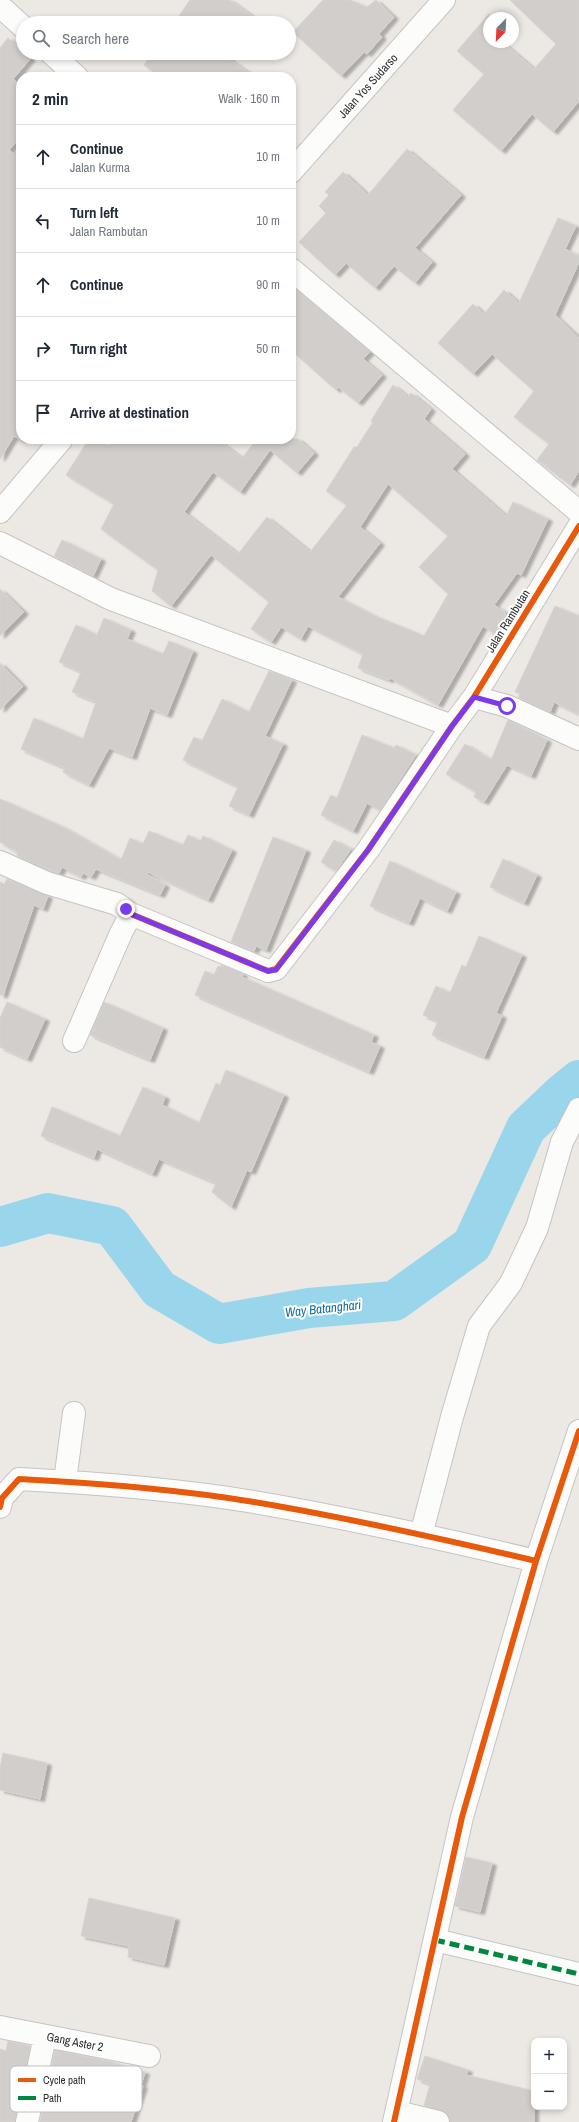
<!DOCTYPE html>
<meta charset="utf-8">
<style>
body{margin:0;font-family:"Archivo Narrow",sans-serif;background:#f6f6f7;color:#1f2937}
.controls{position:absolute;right:12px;bottom:12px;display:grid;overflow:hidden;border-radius:8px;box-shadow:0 2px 6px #0003}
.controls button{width:36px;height:36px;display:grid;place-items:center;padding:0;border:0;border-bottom:1px solid #e0e1e3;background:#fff;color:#1f2937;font:20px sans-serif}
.compass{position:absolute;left:483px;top:12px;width:36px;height:36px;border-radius:50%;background:#fff;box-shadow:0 2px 6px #0003;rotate:204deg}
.stop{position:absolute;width:12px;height:12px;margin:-9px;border:3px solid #7c3aed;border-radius:50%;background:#fff}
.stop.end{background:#7c3aed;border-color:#fff;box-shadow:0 1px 4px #0008}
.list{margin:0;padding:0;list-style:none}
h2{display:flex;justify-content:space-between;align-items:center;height:52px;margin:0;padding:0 16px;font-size:17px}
h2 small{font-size:13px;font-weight:400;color:#747a83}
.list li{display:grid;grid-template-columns:26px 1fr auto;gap:12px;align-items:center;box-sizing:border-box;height:64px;padding:0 16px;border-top:1px solid #e0e1e3}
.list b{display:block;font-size:15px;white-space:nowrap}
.list p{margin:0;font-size:13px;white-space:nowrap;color:#747a83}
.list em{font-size:13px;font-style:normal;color:#747a83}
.icon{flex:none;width:22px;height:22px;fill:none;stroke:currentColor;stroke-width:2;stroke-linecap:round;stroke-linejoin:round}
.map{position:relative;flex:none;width:579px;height:2122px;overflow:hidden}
.search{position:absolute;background:#fff;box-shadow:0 2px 6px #0003;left:16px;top:16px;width:280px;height:44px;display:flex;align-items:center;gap:10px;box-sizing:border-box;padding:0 14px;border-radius:22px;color:#747a83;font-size:15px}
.panel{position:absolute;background:#fff;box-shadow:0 2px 6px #0003;left:16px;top:72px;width:280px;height:372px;border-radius:16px}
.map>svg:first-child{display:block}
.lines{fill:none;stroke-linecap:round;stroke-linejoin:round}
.river{stroke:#99d6ec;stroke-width:40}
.building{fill:#d1cecb;stroke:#d7d4d0;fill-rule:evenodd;filter:url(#shadow)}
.street-casing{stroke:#c5c4c5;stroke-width:24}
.secondary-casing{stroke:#c5c4c5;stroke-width:24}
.street{stroke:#fcfcfb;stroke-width:22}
.secondary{stroke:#fcfcfb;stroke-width:22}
.quiet{stroke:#00873e;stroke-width:5;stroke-dasharray:10 5;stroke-linecap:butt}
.cycleway-casing{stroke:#fff;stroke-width:8}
.cycleway{stroke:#e8590c;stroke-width:6}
.route{stroke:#7c3aed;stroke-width:5}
.labels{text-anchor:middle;stroke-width:4;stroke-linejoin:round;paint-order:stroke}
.street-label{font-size:12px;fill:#2e2e2e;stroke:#fff}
.water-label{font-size:13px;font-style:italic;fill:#0d6fa3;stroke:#fff}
.key{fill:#fff;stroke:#c0c0c0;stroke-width:1}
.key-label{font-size:11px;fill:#2e2e2e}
</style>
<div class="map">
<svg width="579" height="2122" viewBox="0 0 579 2122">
<defs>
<filter id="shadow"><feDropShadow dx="4.5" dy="2.5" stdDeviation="1" flood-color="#0004"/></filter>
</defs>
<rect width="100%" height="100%" fill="#ece8e4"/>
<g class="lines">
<!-- river -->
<path class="river" d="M0,1227L48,1213L112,1226L159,1289L219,1324L309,1308L394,1301L472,1245L526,1128L563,1093L579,1080"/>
</g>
<!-- building -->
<path class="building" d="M190,0H230L256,19L253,23H174Z
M323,0H350L367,7L376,0L394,17L379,34L382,37L367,54L364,52L341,76L293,32Z
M510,0H579V101L553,132L532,114L501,151L453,110L484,74L457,51L489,14V42H502L534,69L556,44Z
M8,38L23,50V53L31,58L13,79L21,86V136L9,150L21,159V440L14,436L0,459V48Z
M152,53H232L228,58L255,77H160L144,65Z
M407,149L461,195L415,248L432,262L415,283L394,266L375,288L346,263L335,275L299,242L326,213L319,206L329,195L325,192L343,172L368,195Z
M558,218L576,226L565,249L579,256V262L555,315L579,338V471L570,485L537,460L549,444L514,417L534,391L492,354L473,374L438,343L473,304L484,314L504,290L519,303Z
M291,285L370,352L363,359L382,375L358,403L338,387L336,390L291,350Z
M393,385L408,397L411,393L431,409L424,419L465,454L452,469L506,516L513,502L548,519L521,575L517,573L494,605L505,612V619L495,634L483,626L438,705L390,678L389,680L358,668L363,654L308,626L301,639L281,627L271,642L251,629L269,602L211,555L171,606L152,591L158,570L101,529L114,504L66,475L89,439H96L108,446L113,439H216L242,458L257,439H298L314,453L297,473L270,450L240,492L213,472L184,512L238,554L267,517L310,552L347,505L326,491L354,447H357L373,422L371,421ZM388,484L448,536L419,567L448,594L424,636L375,616L338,597L380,543L360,527Z
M62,540L101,559L93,576L54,556Z
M0,589L24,612L0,636Z
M555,606L579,616V714L554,702L550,712L518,697L520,694L515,692Z
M104,618L131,630L127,639L163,654L169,641L193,651L167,715L150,708L132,757L109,748L89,785L63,772L65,768L21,749L34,718L83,739L96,702L72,692L81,672L59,662L76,625L97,635Z
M0,663L23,686L0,710Z
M269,671L292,680L265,736L283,744L249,815L229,806L238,787L183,760L194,737L202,741L222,699L249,712Z
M508,720L547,740L531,776L507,765L484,802L474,797L476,792L446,774L465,744L491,760Z
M362,735L394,748L396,745L416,755L380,810L367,803L353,831L321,815L331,795L337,798Z
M0,799L63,827L121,860L130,838L143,844L149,831L183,845L188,835L201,841L203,836L232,850L208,900L148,872L147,874L165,885L160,895L96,869L91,877L83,873L81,877L62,867L59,873L17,856L18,853L0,842Z
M273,837L306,850L266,950L256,946L254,951L231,942Z
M334,840L351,849L336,871L321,862Z
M503,859L537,875L524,903L490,887Z
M390,861L456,892L447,911L420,898L409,923L370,906Z
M7,879L48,896L43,909L34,905L3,995H0V882L4,884Z
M479,936L522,955L496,1013L502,1016L484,1057L432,1035L438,1021L423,1015L436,986L450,993L462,965L466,967Z
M221,965L243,974L242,977L374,1035L371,1042L380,1046L369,1072L195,995L205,971L214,975L218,966L221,967Z
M7,1002L45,1019L27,1059L0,1047V1018Z
M104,1002L163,1028L150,1060L90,1035Z
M226,1070L284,1095L251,1172L247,1170L231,1207L212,1192L216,1183L159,1159L152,1174L97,1149L94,1158L41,1136L52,1107L120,1136L143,1087L165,1097L162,1105L199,1123L216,1083L220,1085Z
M3,1753L47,1763L40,1799L0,1790V1768Z
M466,1857L492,1863L480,1912L455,1906Z
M89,1898L175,1918L164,1965L128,1957L129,1946L81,1936Z
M8,2041L30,2046L15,2122H0V2049L6,2051Z
M55,2050L112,2062L145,2072L141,2085L143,2086L131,2122H40Z
M425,2056L468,2070L466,2075L534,2091V2122H450L446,2113L424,2106L430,2084L417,2079Z"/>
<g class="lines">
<defs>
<path id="street" d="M0,6L23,27
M51,53L77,77
M291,269L579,512
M0,543L111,599L452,726
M474,697L507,706L579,739
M0,862L47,883L117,904L131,914L121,933L74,1041
M131,914L268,971L276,969L368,850L452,726L474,697L579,526
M65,1481L74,1413
M0,1507L2,1498L19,1479C97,1483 176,1489 254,1502C349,1518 443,1539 536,1561
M421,1535L452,1417L479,1326L511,1283L537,1228L562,1142L579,1109
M435,1940L579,1974
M0,2027L149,2056
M397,2112L438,2122
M27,2122L45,2036
M394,2122L462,1817L536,1561L579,1431"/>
<path id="secondary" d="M291,172L444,0
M0,512L62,439"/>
</defs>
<!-- street casing -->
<use href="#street" class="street-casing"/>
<!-- secondary casing -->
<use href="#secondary" class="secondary-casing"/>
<!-- street -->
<use href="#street" class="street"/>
<!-- secondary -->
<use href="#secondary" class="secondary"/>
<!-- quiet -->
<path class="quiet" d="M435,1940L579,1974"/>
<defs>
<path id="cycleway" d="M131,914L268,971L276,969L368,850L452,726L474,697L579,526
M0,1507L2,1498L19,1479C97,1483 176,1489 254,1502C349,1518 443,1539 536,1561
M394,2122L462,1817L536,1561L579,1431"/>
</defs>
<!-- cycleway casing -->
<use href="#cycleway" class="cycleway-casing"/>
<!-- cycleway -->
<use href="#cycleway" class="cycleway"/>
</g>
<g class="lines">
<!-- route -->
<path class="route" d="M126,909L131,914L268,971L276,970L368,850L452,726L474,697L507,706"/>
</g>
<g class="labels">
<!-- street labels -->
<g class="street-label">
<text transform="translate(368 86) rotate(-48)" y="4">Jalan Yos Sudarso</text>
<text transform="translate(508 621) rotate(-58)" y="4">Jalan Rambutan</text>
<text transform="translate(75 2042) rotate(11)" y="4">Gang Aster 2</text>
</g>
<!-- water labels -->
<g class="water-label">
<text transform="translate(323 1308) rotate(-6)" y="5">Way Batanghari</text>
</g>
</g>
<!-- legend -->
<rect x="10" y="2066" width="132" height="46" rx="6" class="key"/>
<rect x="18" y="2078" width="18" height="4" fill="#e8590c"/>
<rect x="18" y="2096" width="18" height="4" fill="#00873e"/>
<g class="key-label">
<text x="43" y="2084">Cycle path</text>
<text x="43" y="2102">Path</text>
</g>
</svg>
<div class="controls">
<button>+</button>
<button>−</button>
</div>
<svg class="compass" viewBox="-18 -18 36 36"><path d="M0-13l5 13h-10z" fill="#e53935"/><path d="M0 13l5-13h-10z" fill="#747a83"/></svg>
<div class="stop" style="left:507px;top:706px"></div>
<div class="stop end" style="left:126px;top:909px"></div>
<div class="search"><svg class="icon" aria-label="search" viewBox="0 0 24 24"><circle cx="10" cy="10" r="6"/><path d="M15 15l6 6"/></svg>Search here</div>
<section class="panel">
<h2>2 min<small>Walk · 160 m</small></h2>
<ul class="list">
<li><svg class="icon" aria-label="ahead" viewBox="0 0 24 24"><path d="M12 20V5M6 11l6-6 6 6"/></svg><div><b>Continue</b><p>Jalan Kurma</p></div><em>10 m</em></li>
<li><svg class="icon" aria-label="left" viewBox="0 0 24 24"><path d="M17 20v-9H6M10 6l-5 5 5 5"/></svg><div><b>Turn left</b><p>Jalan Rambutan</p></div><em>10 m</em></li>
<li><svg class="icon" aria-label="ahead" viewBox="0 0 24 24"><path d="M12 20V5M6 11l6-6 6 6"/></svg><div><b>Continue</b></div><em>90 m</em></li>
<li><svg class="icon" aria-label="right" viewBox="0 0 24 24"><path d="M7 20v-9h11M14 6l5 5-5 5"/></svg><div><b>Turn right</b></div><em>50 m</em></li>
<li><svg class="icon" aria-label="arrive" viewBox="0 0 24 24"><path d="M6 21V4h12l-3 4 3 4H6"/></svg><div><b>Arrive at destination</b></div></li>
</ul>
</section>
</div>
